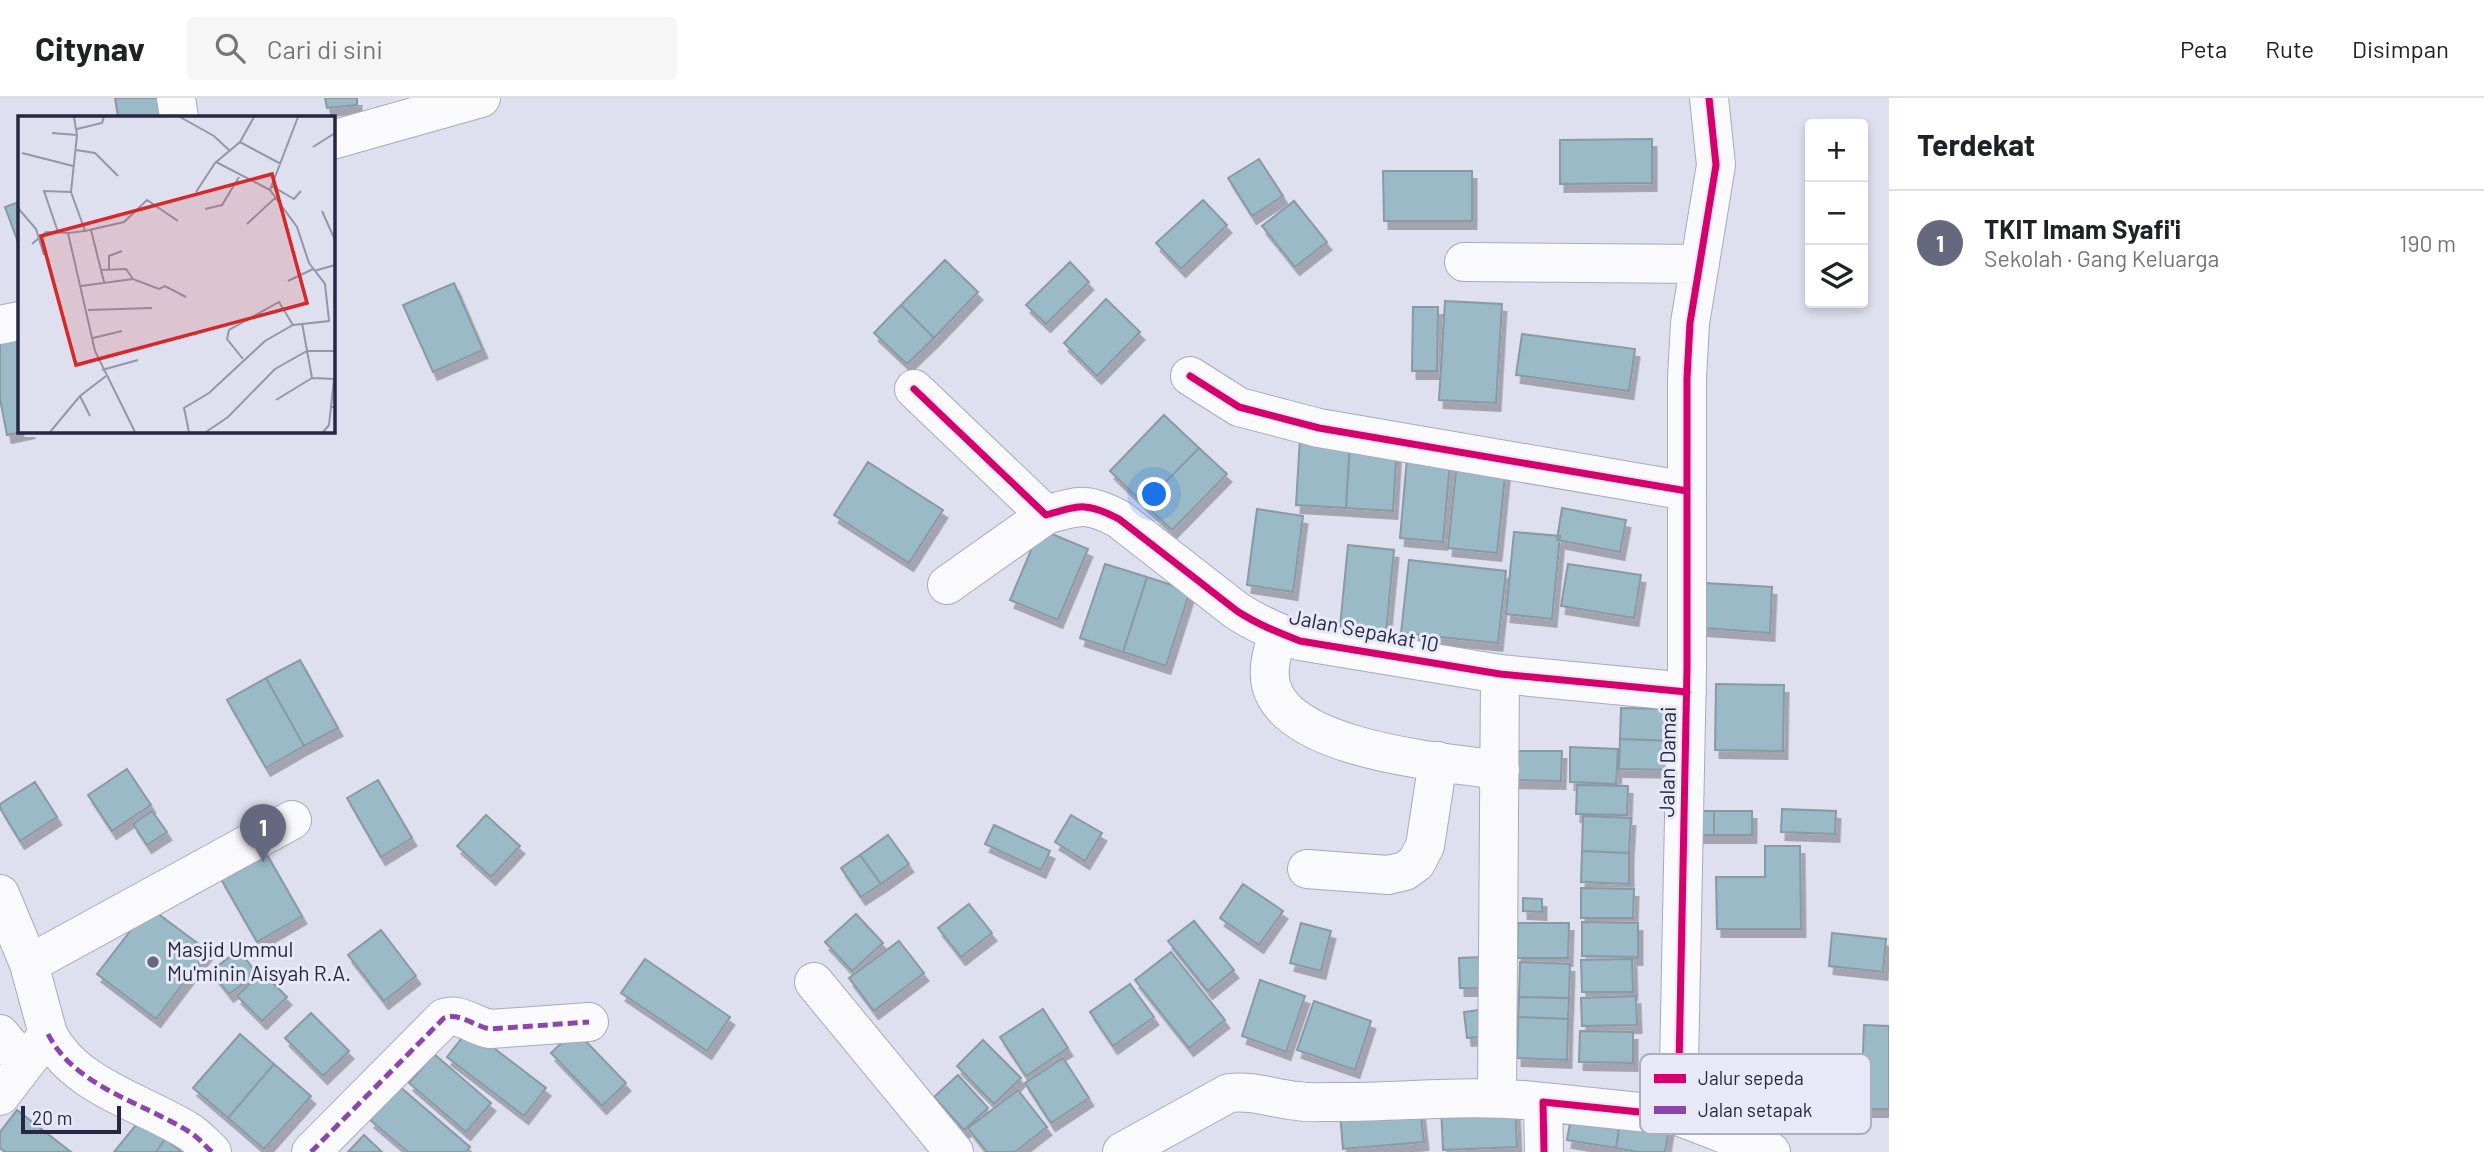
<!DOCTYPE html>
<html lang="id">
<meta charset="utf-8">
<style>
body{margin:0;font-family:Barlow,sans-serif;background:#f6f6f6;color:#202124}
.controls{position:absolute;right:21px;top:21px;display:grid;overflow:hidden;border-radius:7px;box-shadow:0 4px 10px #0003}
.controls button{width:63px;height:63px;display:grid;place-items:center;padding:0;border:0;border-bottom:2px solid #e0e0e0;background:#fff;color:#202124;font:35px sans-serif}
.scale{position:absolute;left:21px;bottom:18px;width:100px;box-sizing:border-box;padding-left:7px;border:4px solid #262741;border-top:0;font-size:19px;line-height:24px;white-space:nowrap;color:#262741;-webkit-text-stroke:5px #e7e9f7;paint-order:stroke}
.you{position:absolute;left:1155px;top:397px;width:24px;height:24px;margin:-18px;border:5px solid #fff;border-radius:50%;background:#1a73e8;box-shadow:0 0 0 10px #1a73e833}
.badge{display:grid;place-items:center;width:46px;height:46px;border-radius:50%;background:#66687e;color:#fff;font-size:23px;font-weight:700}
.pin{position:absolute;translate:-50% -58px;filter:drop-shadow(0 2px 4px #0008)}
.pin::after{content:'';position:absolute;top:37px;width:24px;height:21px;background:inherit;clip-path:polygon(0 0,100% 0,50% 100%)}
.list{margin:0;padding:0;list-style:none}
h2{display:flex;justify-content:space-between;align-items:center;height:91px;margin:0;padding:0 28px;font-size:30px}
h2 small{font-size:23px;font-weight:400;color:#757577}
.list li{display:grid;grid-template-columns:46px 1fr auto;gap:21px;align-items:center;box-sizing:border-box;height:105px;padding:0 28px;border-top:2px solid #e0e0e0}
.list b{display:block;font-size:26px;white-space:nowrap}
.list p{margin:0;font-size:23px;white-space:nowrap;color:#757577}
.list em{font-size:23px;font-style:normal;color:#757577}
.icon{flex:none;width:38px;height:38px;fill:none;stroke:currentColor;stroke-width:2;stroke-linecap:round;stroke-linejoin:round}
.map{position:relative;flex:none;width:1889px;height:1054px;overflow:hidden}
header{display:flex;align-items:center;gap:42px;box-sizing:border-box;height:98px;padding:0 35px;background:#fff;border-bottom:2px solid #e0e0e0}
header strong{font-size:33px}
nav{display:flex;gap:38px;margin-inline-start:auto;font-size:24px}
.search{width:490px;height:63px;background:#f6f6f6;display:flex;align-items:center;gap:18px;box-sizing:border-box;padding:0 24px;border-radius:7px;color:#757577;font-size:26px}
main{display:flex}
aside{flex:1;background:#fff}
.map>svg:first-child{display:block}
.building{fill:#9abac8;stroke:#8a99a4;stroke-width:2;filter:url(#shadow)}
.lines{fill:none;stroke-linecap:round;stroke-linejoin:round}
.street-casing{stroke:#a8aabc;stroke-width:40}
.street{stroke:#fafafd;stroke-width:38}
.quiet{stroke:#8e44ad;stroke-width:5;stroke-dasharray:10 5;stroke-linecap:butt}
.cycleway-casing{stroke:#e7e9f7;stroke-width:11}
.cycleway{stroke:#d6006c;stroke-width:7}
.poi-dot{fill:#66687e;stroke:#e7e9f7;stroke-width:2.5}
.labels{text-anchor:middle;stroke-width:6;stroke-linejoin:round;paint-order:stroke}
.street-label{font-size:21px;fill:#262741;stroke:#e7e9f7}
.poi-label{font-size:21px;fill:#262741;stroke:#e7e9f7;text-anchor:start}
.inset-road{fill:none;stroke:#9496a9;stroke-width:2}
.view{fill:#d62828;fill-opacity:0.15;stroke:#d62828;stroke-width:3.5}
.inset-edge{fill:none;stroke:#262741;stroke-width:3.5}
.key{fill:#e7e9f7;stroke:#adafc0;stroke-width:2}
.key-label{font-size:19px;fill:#262741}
</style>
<header>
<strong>Citynav</strong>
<div class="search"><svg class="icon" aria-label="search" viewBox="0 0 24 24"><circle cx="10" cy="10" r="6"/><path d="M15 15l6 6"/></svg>Cari di sini</div>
<nav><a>Peta</a><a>Rute</a><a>Disimpan</a></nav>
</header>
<main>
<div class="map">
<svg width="1889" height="1054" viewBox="0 0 1889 1054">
<defs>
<filter id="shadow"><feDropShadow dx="4.5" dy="8" stdDeviation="0" flood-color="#0004"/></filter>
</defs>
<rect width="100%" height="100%" fill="#dee0ef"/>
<!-- building -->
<path class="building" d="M115,0H164L167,19H118Z
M325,0H357V7L327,10Z
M1652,41V85L1560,86V42Z
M1259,61L1283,98L1252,118L1228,80Z
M1383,73H1472V123H1384Z
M1203,102L1227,127L1181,171L1156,145Z
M1294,103L1327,144L1295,169L1262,128Z
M19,104V147L5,109Z
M945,162L978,194L934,240L901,207Z
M1070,164L1089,184L1046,226L1026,207Z
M454,185L483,252L433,274L403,207Z
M1106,201L1140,234L1097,278L1064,245Z
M1445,203L1502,206L1496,305L1439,302Z
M901,207L934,240L907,266L874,235Z
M1413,209H1438L1437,273H1412Z
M1522,236L1635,251L1629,293L1516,277Z
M19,240V332H31L7,337L0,301V244Z
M1164,317L1199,350L1144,406L1110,373Z
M1300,340L1350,343L1346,410L1296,407Z
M1350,343L1397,346L1393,413L1346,410Z
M1199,350L1227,376L1172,432L1144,406Z
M1407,360L1450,364L1443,444L1400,440Z
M1457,363L1506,368L1497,455L1448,450Z
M868,364L943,412L909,465L834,417Z
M1562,410L1626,422L1620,454L1557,442Z
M1257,411L1303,418L1293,494L1247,487Z
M1040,431L1088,451L1058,522L1010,502Z
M1514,434L1560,438L1552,521L1506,516Z
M1348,447L1394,452L1386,534L1340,529Z
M1409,462L1506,473L1498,545L1401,535Z
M1105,466L1147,479L1123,554L1080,540Z
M1568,466L1641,477L1634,520L1561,508Z
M1147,479L1190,493L1166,568L1123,554Z
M1705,485L1772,489L1770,535L1703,530Z
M300,562L338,630L304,648L266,580Z
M266,580L304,648L266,670L227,602Z
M1716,586L1784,587L1783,653L1715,652Z
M1621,610L1678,611L1677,643L1620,641Z
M1620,641L1677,643L1676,672L1619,671Z
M1570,649L1618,651L1616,686L1570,684Z
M1505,653H1562L1561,683L1505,682Z
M127,671L151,707L112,733L88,697Z
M378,682L412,740L381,759L347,700Z
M35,684L57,719L20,743L0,710V706Z
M1577,687L1628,688L1627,717L1576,716Z
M1782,711L1836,713L1835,736L1781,734Z
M152,713L167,734L147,747L133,726Z
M1687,713H1714V737H1688Z
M1714,713H1752V737H1714Z
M486,717L520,748L491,779L457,748Z
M1071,717L1102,735L1085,763L1055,744Z
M1583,718L1631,720L1629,755L1582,753Z
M994,727L1050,753L1041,772L985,746Z
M888,737L909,766L881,786L860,757Z
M1765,748H1800L1801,831H1717L1716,779H1765Z
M1582,753L1629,755V786L1581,784Z
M266,755L302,818L257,844L221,781Z
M860,757L881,786L861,799L841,770Z
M1243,786L1283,813L1259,847L1220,820Z
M1581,790L1634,791L1633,820H1581Z
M1523,800L1542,801V814L1523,813Z
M969,806L992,835L961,859L938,830Z
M149,809L208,853L156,921L97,876Z
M856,816L883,845L852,873L825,844Z
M1194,823L1234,872L1208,893L1168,843Z
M1582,824L1638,825V859L1582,858Z
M1301,825L1331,833L1321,873L1290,865Z
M1518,825H1569L1568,860H1517Z
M381,832L416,878L384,903L348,857Z
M1832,835L1886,841L1883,874L1829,868Z
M899,843L924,875L874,913L849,880Z
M239,852L257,876L229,896L211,873Z
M1171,854L1225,922L1189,950L1135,882Z
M1480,859L1481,890H1460L1459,860Z
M645,861L730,919L707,953L621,895Z
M1632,861L1633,894H1582L1581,862Z
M1520,864L1570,866L1569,900L1519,899Z
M262,874L287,899L262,923L237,898Z
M1260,882L1305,898L1286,954L1242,938Z
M1130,886L1154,919L1113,948L1090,914Z
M1636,898L1637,927L1582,928L1581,900Z
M1519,899L1569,900L1568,921L1518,919Z
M1314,903L1371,923L1355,972L1297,952Z
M1043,911L1068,950L1026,978L1000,939Z
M1479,912L1482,939L1467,940L1464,914Z
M311,915L349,953L323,978L285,940Z
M1518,919L1568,921L1567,962L1517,960Z
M1864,927L1889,928V1011H1861Z
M469,931L546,990L524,1018L447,959Z
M575,932L626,985L602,1008L551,955Z
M1580,933L1633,934V965L1579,964Z
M240,936L274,966L228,1020L193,990Z
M983,942L1021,980L994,1006L957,968Z
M434,956L491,1005L466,1034L409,985Z
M1063,960L1089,1000L1051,1025L1025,985Z
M274,966L311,998L264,1051L228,1020Z
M958,977L988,1010L964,1032L934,999Z
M399,988L470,1049L466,1054H408L370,1022Z
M1018,992L1047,1029L1015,1054H987L968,1030Z
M1515,1006L1517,1049L1443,1052L1441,1009Z
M1420,1008L1424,1044L1343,1051L1340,1015Z
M1573,1008L1621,1016L1616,1050L1567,1042Z
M17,1012L71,1054H5L0,1050V1034Z
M1621,1016L1670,1024L1665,1054H1638L1616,1050Z
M140,1022L165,1041L156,1054H114Z
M364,1037L382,1054H348Z
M165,1041L182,1054H156Z"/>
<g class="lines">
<defs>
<path id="street" d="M176,0L179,19
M332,42L481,0
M1464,164L1700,166
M0,227L19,223
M1190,278L1239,309L1319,330L1687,393
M914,291L1046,417C1080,407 1087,404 1119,421L1237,513C1257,526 1277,534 1300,543L1500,576L1687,594
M947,487L1046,417
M1278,535C1273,552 1267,569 1271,587C1288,653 1444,664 1500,672
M1307,771L1388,777L1405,773L1416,765L1425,748L1438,663
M0,796L29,866L48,936L0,998
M29,866L292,722
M814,884L954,1054
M0,936L24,965
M48,936C74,988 141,1004 188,1033C197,1038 204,1047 212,1054
M1497,999L1500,576
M1678,1018L1771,1054
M311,1054L444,920C459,914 474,928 490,931L589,924
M1122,1054L1229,995C1254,992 1274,1001 1298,1003C1308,1005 1319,1004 1330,1004C1401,1005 1472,995 1543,1004
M1544,1054L1543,1004L1678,1018L1687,571V280L1690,225L1716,67L1709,0"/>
</defs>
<!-- street casing -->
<use href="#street" class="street-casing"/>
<!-- street -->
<use href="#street" class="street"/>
<!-- quiet -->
<path class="quiet" d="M48,936C74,988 141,1004 188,1033C197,1038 204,1047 212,1054
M311,1054L444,920C459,914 474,928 490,931L589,924"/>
<defs>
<path id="cycleway" d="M1190,278L1239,309L1319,330L1687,393
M914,291L1046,417C1080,407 1087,404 1119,421L1237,513C1257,526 1277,534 1300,543L1500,576L1687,594
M1544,1054L1543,1004L1678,1018L1687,571V280L1690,225L1716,67L1709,0"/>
</defs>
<!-- cycleway casing -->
<use href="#cycleway" class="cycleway-casing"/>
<!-- cycleway -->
<use href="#cycleway" class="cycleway"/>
</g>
<!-- markers -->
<circle class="poi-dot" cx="153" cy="864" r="7"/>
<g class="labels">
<!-- street labels -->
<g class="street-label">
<text transform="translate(1364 533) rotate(11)" y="7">Jalan Sepakat 10</text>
<text transform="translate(1668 664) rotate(-89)" y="7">Jalan Damai</text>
</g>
<!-- poi labels -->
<g class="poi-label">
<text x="167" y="859">Masjid Ummul<tspan x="167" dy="24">Mu'minin Aisyah R.A.</tspan></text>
</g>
</g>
<!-- overview -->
<g transform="translate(18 18)">
<rect width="317" height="317" fill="#dee0ef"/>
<path class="inset-road" d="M56,1L59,19L53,76L67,115L50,117L77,235L117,316M162,1L196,20L212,35M59,13L84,7L86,1M34,17L59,19M222,26L263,48M295,31L317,17M58,34L77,37L100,60M4,37L55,50M198,46L252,74M254,70L276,83L283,75M178,76L197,47L222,26L236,1M0,92L18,113L26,139M187,93L204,89L221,61M304,95L317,124M229,108L257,82M73,114L86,166M67,115L106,106L129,84L160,105M40,116L26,75L53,76M14,128L28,116L50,117M91,153V140L104,135M83,154L108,153L115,163M296,155L317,149M270,165L295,153M63,170L115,163L141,173L147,170L168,181M70,194L134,192M284,207L294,262L317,263M75,222L104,215M225,243L209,223L211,214L261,186L275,209M84,254L120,244M316,263L313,291H317M62,280L72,300M258,284L294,262M32,316L62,280L88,260M171,316L166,292L191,277L247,225L275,209L311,205L307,168L291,147L279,111L252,74L280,1M188,316L210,301L257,253L289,235H317M305,316L311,309L313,291"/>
<path class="view" d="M254,58L289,187L58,249L23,120Z"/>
<rect width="317" height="317" class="inset-edge"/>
</g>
<!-- legend -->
<rect x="1640" y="956" width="231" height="80" rx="10" class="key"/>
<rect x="1654" y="976" width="32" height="9" fill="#d6006c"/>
<rect x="1654" y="1008" width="32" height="8" fill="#8e44ad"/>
<g class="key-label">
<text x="1698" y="987">Jalur sepeda</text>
<text x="1698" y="1019">Jalan setapak</text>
</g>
</svg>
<div class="controls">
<button>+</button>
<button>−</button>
<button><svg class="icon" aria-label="layers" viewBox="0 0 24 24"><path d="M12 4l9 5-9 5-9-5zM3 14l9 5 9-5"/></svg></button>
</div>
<div class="scale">20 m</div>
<div class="you"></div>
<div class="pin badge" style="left:263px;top:764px">1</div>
</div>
<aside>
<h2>Terdekat<small></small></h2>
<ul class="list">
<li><span class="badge">1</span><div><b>TKIT Imam Syafi'i</b><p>Sekolah · Gang Keluarga</p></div><em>190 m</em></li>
</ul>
</aside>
</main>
